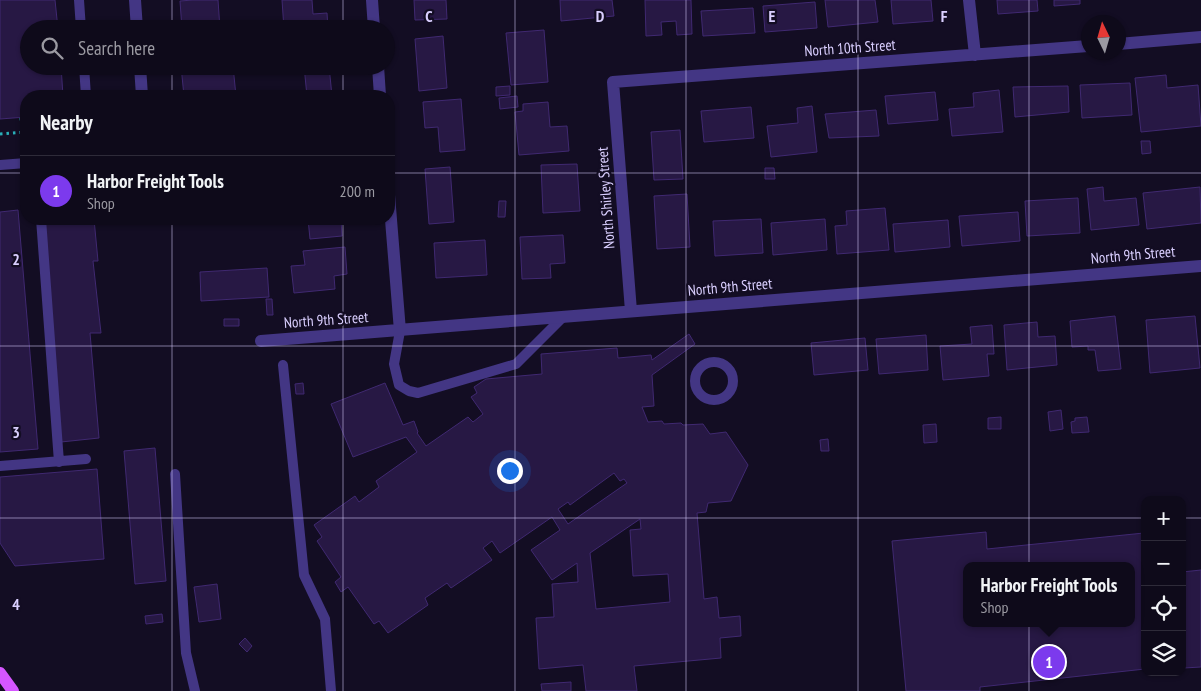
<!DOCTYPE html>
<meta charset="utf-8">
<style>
body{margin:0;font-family:"PT Sans Narrow",sans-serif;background:#1c1827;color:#f1f3f6}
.controls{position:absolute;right:15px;bottom:15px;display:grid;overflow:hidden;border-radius:10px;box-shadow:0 1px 4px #0004}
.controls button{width:45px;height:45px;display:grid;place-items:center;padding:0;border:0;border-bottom:1px solid #2e2b39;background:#0e0a1a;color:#f1f3f6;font:25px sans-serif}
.compass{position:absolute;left:1081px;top:15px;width:45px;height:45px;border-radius:50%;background:#0e0a1a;box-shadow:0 1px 4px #0004;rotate:355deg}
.you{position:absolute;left:509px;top:470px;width:18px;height:18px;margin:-12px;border:4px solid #fff;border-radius:50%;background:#1a73e8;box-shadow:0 0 0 8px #1a73e833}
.badge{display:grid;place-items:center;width:32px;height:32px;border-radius:50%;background:#7c3aed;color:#fff;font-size:16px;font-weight:700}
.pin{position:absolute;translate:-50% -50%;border:2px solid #fff;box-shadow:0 1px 5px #0006}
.popup{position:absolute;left:963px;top:562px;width:172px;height:65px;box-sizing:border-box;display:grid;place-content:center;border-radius:10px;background:#0e0a1a;filter:drop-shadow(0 1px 4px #0005);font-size:16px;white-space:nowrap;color:#9b9aa2}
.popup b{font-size:19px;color:#f1f3f6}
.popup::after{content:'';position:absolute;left:50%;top:100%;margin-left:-10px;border:10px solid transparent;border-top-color:#0e0a1a}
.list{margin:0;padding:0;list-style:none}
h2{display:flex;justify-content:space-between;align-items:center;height:65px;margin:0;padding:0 20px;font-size:21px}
h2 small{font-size:16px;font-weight:400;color:#9b9aa2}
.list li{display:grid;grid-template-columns:32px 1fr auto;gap:15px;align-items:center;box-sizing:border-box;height:70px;padding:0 20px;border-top:1px solid #2e2b39}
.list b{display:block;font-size:19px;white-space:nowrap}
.list p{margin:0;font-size:16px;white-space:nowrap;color:#9b9aa2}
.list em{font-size:16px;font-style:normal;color:#9b9aa2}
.icon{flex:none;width:28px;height:28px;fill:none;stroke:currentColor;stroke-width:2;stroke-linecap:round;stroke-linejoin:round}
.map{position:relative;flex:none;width:1201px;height:691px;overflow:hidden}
.search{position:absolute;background:#0e0a1a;box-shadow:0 1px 4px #0004;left:20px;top:20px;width:375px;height:55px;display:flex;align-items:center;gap:12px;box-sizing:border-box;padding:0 18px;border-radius:28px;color:#9b9aa2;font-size:19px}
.panel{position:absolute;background:#0e0a1a;box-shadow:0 1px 4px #0004;left:20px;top:90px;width:375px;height:135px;border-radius:20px}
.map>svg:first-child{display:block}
.building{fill:#271844;stroke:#402971;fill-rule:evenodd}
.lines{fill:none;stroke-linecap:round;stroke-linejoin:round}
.path{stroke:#2aafb8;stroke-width:3;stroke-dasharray:2.5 4;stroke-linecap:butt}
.lane{stroke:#433684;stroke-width:10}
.street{stroke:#433684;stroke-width:12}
.primary{stroke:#d556ff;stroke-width:12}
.grid{fill:none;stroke:#dacfff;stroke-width:1;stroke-opacity:0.55}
.labels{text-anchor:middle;stroke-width:4.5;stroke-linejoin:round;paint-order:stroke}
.street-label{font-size:15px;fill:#dacfff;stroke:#130d23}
.grid-label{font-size:16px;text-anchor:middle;font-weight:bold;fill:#dacfff;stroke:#130d23;stroke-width:4.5;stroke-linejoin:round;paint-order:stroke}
</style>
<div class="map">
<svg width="1201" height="691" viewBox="0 0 1201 691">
<rect width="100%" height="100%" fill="#130d23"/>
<!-- building -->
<path class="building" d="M0,0H55L58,29H29V66H61L63,96H26V117L0,119Z
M193,0H218L220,29H182L180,1Z
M282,0H312L313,14L327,13L328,29H284Z
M414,0H446L447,19L415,20Z
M560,0H612L614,16L561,21Z
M645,0H691L692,34L677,35L676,21L661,22L662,35L646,36Z
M825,0H875L878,22L828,27Z
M891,0H931L933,21L893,24Z
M997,0H1037L1038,11L998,14Z
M1054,0H1080V4L1054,6Z
M815,2L817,28L765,32L763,6Z
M753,8L755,33L703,36L701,11Z
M544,30L548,82L511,85L506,33Z
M443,36L447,88L419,91L415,39Z
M181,66H233L236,96H184Z
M304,66H329L332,96H307Z
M1166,75L1167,88L1198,85L1201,126L1141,132L1135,78Z
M1130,83L1132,115L1082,118L1080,85Z
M510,86V95L496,96V87Z
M1068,86L1069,112L1015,117L1013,87Z
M999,90L1003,132L952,136L949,109L974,107L973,93Z
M935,92L938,120L888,124L885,96Z
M517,96L518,107L500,109L499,98Z
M461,99L465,150L440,152L438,127L425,128L423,102Z
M548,102L550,127L567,126L569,151L519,155L515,112L523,111V104Z
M812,106L817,152L771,157L767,126L798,123L797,108Z
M751,107L754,138L704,142L701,111Z
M876,110L879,136L829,138L825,114Z
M680,130L683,179L654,180L651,132Z
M1141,141H1150L1151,153L1142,154Z
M577,164L580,211L543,213L541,165Z
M450,167L454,222L429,224L425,169Z
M765,168H774L775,179H765Z
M1103,187L1104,201L1136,198L1139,225L1091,230L1087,189Z
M1200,187L1201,223L1147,229L1143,193Z
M687,194L690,247L657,249L654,196Z
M1078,198L1080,233L1027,236L1025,201Z
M499,201H506L505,217H498Z
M885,208L889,250L837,254L835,226L847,225L846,211Z
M18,210L38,449L0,452V212Z
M1018,212L1020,241L962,246L959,216Z
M43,219H94L98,261H93L101,333H90L99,438L61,442Z
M196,219H248V221L196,223Z
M308,219H341L342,236L310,239Z
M761,219L763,253L715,256L713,221Z
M825,219L827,250L773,255L771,223Z
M948,220L950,247L895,252L893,224Z
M563,235L565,263L550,264L551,278L522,279L520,237Z
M485,240L487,275L436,278L434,243Z
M345,247L347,274L334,276L335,289L294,293L291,266L305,265L303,251Z
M267,268L269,297L201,301L200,272Z
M266,299H272L273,315H267Z
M1115,316L1121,369L1098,371L1095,350H1088V346L1072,347L1070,321Z
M1195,316L1200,368L1150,373L1146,320Z
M224,319H239V326H224Z
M1037,322L1038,337L1055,336L1057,365L1007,370L1004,325Z
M992,325L994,354H987L989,376L943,380L940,346L972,344L970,327Z
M689,334L695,344L652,375L654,406L642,407L648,422L662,421L664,424L681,423L683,425L703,424L710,434L726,432L748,465L731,501L708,503L706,512L697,513L704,599L717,597L719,618L740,616L741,636L720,638L721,658L634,666L637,691H586L583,665L539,669L536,618L554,617L552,584L578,582L577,563L552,580L531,550L560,530L552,517L500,553L492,541L483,548L492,560L451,588L447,583L425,598L428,605L388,633L379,621L374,624L348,587L341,592L335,582L341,577L317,541L322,537L314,525L355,496L359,502L379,487L376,481L417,452L406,437L353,457L331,404L385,383L403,425L414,421L418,432L417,433L426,446L468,417L473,422L483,414L471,397L477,393L474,387L486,379L542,374L541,354L617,348L618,358L651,355L652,360ZM614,473L620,481L624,479L627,483L568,524L558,509L568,502L570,505ZM640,519L641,529L630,530L633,576L668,574L670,602L596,609L590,553Z
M926,335L928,370L879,374L876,339Z
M865,338L868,370L814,375L811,343Z
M303,383L304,394H296L295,384Z
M1061,410L1063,429L1050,431L1048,412Z
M1001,417V429H988V418Z
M1087,417L1089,432L1072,433L1071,422L1075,421V418Z
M936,424L937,442L924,443L923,425Z
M828,439L829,451H821L820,440Z
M155,448L166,581L135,584L124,451Z
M97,469L104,559L15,566L0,543V477Z
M986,532L987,549L1144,533L1145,669L980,687V691H906L892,541ZM966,566H1132V623H966Z
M1201,570V667L1184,668L1182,646V572Z
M217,584L221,619L199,622L194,587Z
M162,614L163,622L146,624L145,616Z
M245,638L252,646L247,652L239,644Z
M571,682V691H542L541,684Z"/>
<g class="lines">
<!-- path -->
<path class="path" d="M21,118L22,132
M0,134L26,132"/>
<!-- lane -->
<path class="lane" d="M79,0L81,29
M84,66L86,96
M0,165L26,163
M41,219L59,462
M400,331L394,364L399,385L409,391L418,393L516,364L563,317
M695 381a19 19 0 1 1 38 0a19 19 0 1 1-38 0Z
M283,365L304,575L325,619L331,691
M0,466L86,459
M175,474L186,653L195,691"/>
<!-- street -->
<path class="street" d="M135,0L137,29
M372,0L374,29
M969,0L975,55
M1118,44L1201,37
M140,66L142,96
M378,66L380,96
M389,195L400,331
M631,311L613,82L1088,46
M261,341L1201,266"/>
<!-- primary -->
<path class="primary" d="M0,673L13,691"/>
</g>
<!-- grid -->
<path class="grid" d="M172,0V29M343,0V29M515,0V691M686,0V691M858,0V691M1029,0V691M172,66V96M343,66V96M0,173H26M389,173H1201M172,219V691M343,219V691M0,346H1201M0,518H1145M1182,518H1201"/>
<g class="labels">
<!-- street labels -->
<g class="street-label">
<text transform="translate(850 48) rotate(-4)" y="5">North 10th Street</text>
<text transform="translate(606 198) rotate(-94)" y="5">North Shirley Street</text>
<text transform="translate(1133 255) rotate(-5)" y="5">North 9th Street</text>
<text transform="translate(730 287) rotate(-5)" y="5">North 9th Street</text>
<text transform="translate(326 320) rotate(-4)" y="5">North 9th Street</text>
</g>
</g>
<g class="grid-label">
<text x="429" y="22">C</text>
<text x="600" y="22">D</text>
<text x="772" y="22">E</text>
<text x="944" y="22">F</text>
<text x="16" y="265">2</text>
<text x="16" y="438">3</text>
<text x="16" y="610">4</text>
</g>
</svg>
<div class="controls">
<button>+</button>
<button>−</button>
<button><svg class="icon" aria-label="locate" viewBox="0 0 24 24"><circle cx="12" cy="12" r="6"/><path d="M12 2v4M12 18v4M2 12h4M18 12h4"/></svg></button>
<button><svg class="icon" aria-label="layers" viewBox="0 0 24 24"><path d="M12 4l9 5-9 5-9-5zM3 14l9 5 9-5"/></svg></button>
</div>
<svg class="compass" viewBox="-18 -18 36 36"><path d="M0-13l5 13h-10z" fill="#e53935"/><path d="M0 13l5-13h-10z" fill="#9b9aa2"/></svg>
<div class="you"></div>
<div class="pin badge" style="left:1049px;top:662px">1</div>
<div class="popup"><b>Harbor Freight Tools</b>Shop</div>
<div class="search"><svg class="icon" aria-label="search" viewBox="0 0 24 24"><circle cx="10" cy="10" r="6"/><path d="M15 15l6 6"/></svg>Search here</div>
<section class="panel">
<h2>Nearby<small></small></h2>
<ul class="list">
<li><span class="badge">1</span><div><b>Harbor Freight Tools</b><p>Shop</p></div><em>200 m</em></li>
</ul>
</section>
</div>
